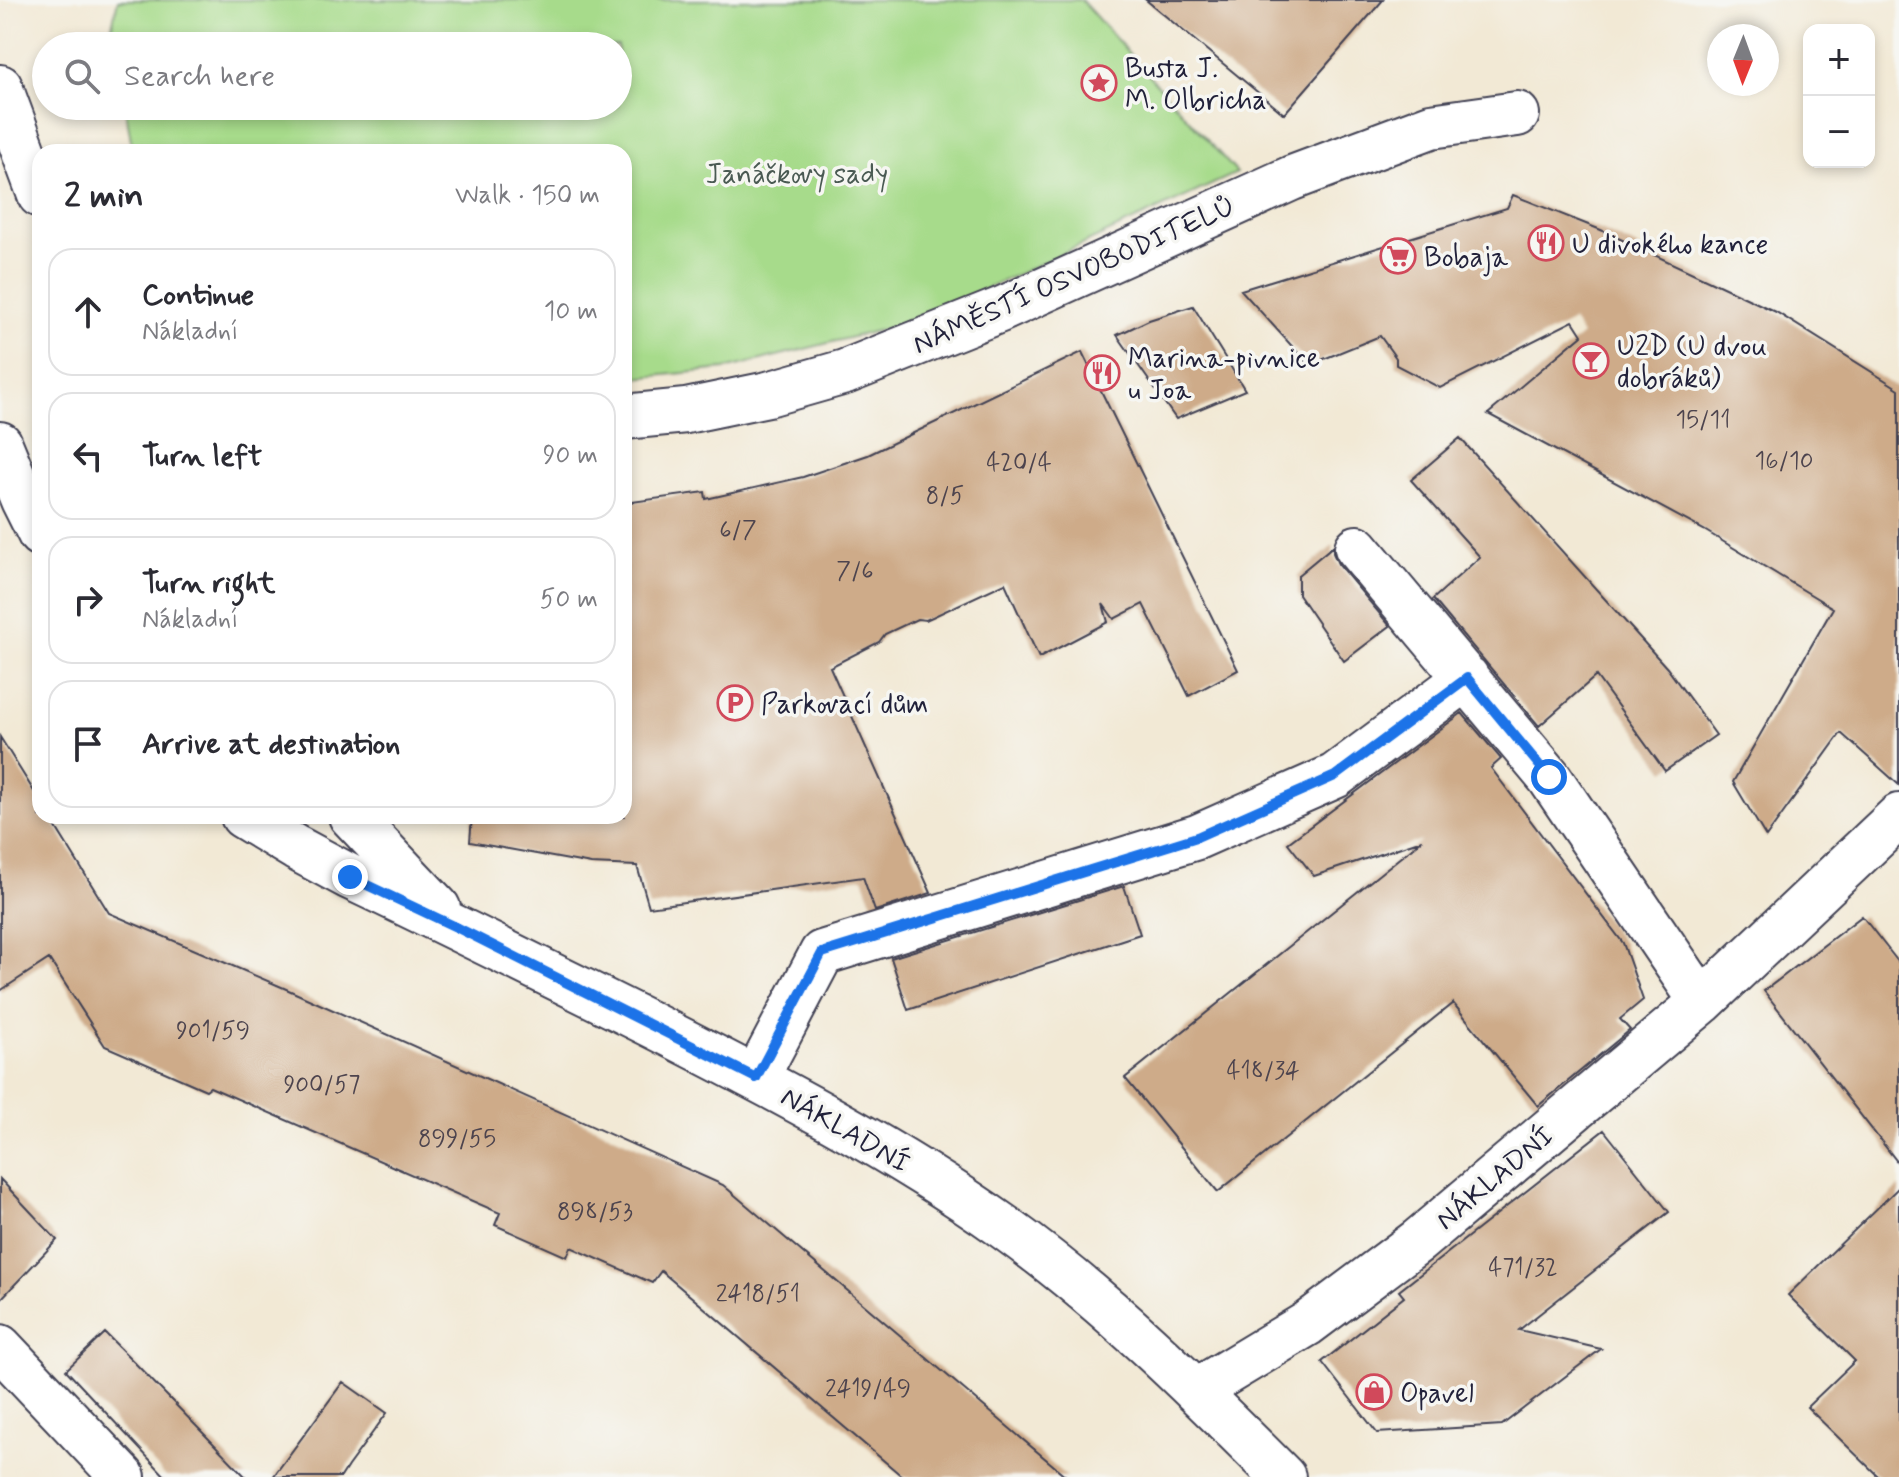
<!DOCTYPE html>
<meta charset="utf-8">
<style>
body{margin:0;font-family:Mynerve,sans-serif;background:#f7f7f7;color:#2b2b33}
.controls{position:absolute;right:24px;top:24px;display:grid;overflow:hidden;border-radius:16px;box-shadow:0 4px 12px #0003}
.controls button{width:72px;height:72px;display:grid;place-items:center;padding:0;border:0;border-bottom:2px solid #e1e1e2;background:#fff;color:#2b2b33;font:40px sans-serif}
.compass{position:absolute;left:1707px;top:24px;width:72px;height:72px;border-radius:50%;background:#fff;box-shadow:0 4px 12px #0003;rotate:181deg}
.stop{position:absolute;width:24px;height:24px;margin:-18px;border:6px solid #1a73e8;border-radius:50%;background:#fff}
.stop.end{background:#1a73e8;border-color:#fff;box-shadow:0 2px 8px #0008}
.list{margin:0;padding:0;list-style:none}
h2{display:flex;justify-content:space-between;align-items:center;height:104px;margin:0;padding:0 32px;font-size:34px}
h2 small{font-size:26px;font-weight:400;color:#7c7c81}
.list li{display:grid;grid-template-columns:52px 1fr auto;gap:24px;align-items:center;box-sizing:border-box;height:128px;margin:0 16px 16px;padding:0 16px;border:2px solid #e1e1e2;border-radius:24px}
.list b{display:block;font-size:30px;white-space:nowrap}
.list p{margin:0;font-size:26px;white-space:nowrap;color:#7c7c81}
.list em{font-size:26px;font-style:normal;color:#7c7c81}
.icon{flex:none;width:44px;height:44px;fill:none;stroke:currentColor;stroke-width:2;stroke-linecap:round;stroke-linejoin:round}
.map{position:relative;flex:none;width:1899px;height:1477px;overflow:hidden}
.search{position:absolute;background:#fff;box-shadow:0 4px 12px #0003;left:32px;top:32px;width:600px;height:88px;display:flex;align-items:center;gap:20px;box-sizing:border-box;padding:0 28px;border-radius:44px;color:#7c7c81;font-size:30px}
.panel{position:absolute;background:#fff;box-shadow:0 4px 12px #0003;left:32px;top:144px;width:600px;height:680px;border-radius:24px}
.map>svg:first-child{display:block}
.green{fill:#a7db8b;stroke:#647e63;stroke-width:2}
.building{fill:#ceab89}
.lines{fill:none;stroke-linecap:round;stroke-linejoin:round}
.minor-casing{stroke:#414052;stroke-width:48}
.minor{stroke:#fff;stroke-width:44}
.route{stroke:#1a73e8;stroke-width:10}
.labels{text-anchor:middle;stroke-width:7;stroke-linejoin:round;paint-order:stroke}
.number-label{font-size:24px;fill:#4d444e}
.poi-label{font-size:28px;fill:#22223b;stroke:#f6f6f2;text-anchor:start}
.park-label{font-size:28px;fill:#4a5a53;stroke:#f6f6f2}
.street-label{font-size:28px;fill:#22223b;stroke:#f6f6f2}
</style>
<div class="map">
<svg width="1899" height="1477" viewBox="0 0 1899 1477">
<rect width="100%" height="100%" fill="#f6f6f2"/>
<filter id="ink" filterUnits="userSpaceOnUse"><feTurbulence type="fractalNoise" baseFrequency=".0125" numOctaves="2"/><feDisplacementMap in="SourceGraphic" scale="16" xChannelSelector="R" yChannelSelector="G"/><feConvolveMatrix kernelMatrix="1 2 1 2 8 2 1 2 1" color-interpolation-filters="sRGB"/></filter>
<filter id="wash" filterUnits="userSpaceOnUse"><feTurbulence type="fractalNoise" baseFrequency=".006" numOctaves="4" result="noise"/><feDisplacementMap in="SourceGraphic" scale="32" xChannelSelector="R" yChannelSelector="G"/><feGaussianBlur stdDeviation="1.8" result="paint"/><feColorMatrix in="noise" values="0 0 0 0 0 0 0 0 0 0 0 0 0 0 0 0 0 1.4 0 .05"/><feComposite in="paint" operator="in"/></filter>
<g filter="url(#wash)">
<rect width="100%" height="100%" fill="#f2e9d5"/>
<!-- green -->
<path class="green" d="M118,0H1081L1237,173L916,321L725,369L624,379V152H133L125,106H618V46H111L109,39Z"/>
<g id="blocks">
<!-- building -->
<path class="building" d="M1146,0H1383L1284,114Z
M1513,195L1601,230L1776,312L1899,389V785L1841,733L1766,837L1733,782L1833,608L1704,530L1488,414L1582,335L1573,321L1440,388L1396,365V358L1380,336L1309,365L1241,290L1507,208Z
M1193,306L1245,390L1176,419L1117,335L1149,320Z
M1082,352L1238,670L1189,696L1143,604L1114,619L1103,604L1108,622L1039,658L1005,583L926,620L917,619L885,634L879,642L830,667L931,893L875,911L863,877L649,907L637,866L591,864L470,842L472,816H624V503L705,492L706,499L803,477L868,455Z
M1460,438L1667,668L1716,735L1665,771L1596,676L1539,726L1433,599L1480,557L1411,480Z
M1333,546V553L1338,564L1390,626L1344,661L1298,594V575Z
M1462,713L1501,759L1491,768L1623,943L1643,1000L1620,1019L1630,1030L1538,1106L1453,1003L1218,1192L1125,1078L1422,840L1314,876L1288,843Z
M0,737L40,801V816H49L109,913L284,988L723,1185L1067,1477H903L661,1271L652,1283L571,1247L567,1257L495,1225L500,1213L210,1087L206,1090L105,1046L49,959L0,991Z
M1124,886L1140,934L908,1010L891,958Z
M1862,916L1899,963V1164L1764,991Z
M1604,1130L1669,1212L1519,1330L1601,1349L1502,1425L1377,1433L1322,1362L1404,1297L1399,1291Z
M0,1179L57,1240L0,1300Z
M1899,1187V1477H1879L1807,1407L1855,1361L1788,1295Z
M105,1333L131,1359L246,1477H166L66,1370Z
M343,1382L387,1413L348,1466L341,1477H273Z"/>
</g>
</g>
<g filter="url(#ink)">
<use href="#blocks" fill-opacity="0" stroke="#414052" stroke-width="2"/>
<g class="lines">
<defs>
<path id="minor" d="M0,87L40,195
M624,417L686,411L768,394L845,372L1000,310L1292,178L1431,126L1517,114
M0,444L23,500L40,534
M1357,548L1549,777L1702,1002
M243,816L296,848L350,877C452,925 553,976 654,1026C774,1087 894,1149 1004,1227C1106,1300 1195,1389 1283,1477
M351,816L438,908
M756,1078L822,953L1197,837L1335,776L1467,678
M0,1347L123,1477
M1196,1391L1307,1324L1418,1241L1702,1002L1899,816"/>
</defs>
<!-- minor casing -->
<use href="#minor" class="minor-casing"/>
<!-- minor -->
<use href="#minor" class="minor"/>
</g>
</g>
<g class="lines" filter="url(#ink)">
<!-- route -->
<path class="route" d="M350,877L456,927L756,1078L822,953L1197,837L1335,776L1467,678L1549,777"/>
</g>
<!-- icons -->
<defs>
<symbol id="sight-ring" viewBox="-11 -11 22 22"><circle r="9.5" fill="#f6f6f2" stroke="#d1495b" stroke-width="1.5"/><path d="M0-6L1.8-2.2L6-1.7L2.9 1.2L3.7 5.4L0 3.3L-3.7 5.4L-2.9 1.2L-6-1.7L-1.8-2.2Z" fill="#d1495b"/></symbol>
<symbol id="restaurant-ring" viewBox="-11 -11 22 22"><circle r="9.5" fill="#f6f6f2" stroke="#d1495b" stroke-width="1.5"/><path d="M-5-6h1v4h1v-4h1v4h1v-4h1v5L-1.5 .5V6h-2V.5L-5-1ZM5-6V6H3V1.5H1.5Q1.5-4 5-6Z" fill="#d1495b"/></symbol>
<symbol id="supermarket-ring" viewBox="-11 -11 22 22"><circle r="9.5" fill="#f6f6f2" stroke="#d1495b" stroke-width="1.5"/><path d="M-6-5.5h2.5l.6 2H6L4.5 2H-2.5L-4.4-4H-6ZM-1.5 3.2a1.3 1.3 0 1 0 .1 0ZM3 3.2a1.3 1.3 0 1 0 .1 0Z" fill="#d1495b"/></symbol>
<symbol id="bar-ring" viewBox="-11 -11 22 22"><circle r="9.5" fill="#f6f6f2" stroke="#d1495b" stroke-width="1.5"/><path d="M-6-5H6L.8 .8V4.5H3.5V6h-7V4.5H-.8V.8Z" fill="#d1495b"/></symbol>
<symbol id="parking-ring" viewBox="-11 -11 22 22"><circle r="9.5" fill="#f6f6f2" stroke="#d1495b" stroke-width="1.5"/><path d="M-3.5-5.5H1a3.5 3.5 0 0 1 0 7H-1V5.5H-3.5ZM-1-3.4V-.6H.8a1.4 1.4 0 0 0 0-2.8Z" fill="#d1495b"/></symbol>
<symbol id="shop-ring" viewBox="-11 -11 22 22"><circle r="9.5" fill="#f6f6f2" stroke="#d1495b" stroke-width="1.5"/><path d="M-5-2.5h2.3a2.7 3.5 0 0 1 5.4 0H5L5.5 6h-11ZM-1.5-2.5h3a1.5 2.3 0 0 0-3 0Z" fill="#d1495b"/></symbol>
</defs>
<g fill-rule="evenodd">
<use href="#sight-ring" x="1079" y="63" width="40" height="40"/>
<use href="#restaurant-ring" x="1526" y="223" width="40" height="40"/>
<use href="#supermarket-ring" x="1378" y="236" width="40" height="40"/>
<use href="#bar-ring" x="1571" y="341" width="40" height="40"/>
<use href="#restaurant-ring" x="1082" y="353" width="40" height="40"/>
<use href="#parking-ring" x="715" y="683" width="40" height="40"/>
<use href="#shop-ring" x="1354" y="1372" width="40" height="40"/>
</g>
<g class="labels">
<!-- number labels -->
<g class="number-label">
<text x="1703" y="427">15/11</text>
<text x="1784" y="468">16/10</text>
<text x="1019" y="470">420/4</text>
<text x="945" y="503">8/5</text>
<text x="738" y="537">6/7</text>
<text x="855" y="578">7/6</text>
<text x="213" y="1038">901/59</text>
<text x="1263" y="1078">418/34</text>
<text x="322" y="1092">900/57</text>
<text x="457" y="1146">899/55</text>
<text x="595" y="1219">898/53</text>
<text x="1523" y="1275">471/32</text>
<text x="758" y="1301">2418/51</text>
<text x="868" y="1396">2419/49</text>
</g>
<!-- poi labels -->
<g class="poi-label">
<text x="1125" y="77">Busta J.<tspan x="1125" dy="32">M. Olbricha</tspan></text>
<text x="1572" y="253">U divokého kance</text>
<text x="1424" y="266">Bobaja</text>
<text x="1617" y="355">U2D (U dvou<tspan x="1617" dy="32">dobráků)</tspan></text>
<text x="1128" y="367">Marina-pivnice<tspan x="1128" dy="32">u Joa</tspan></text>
<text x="761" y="713">Parkovací dům</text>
<text x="1400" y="1402">Opavel</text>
</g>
<!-- park labels -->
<g class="park-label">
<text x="797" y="183">Janáčkovy sady</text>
</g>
<!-- street labels -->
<g class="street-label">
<text transform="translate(1073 274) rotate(-24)" y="10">NÁMĚSTÍ OSVOBODITELŮ</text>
<text transform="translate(846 1129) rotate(30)" y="10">NÁKLADNÍ</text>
<text transform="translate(1494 1177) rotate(-40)" y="10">NÁKLADNÍ</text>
</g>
</g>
</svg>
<div class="controls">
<button>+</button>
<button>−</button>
</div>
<svg class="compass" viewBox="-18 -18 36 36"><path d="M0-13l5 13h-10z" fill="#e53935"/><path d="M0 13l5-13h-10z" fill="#7c7c81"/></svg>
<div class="stop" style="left:1549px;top:777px"></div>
<div class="stop end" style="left:350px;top:877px"></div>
<div class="search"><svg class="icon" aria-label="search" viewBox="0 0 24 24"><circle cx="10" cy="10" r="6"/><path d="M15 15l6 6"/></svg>Search here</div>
<section class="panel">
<h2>2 min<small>Walk · 150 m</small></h2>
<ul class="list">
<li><svg class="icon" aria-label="ahead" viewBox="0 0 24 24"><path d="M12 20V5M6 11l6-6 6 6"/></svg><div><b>Continue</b><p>Nákladní</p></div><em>10 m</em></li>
<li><svg class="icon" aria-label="left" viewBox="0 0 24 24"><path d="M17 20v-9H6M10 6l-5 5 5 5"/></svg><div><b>Turn left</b></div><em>90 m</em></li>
<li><svg class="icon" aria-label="right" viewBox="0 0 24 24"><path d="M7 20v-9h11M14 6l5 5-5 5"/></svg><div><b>Turn right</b><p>Nákladní</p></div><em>50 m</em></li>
<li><svg class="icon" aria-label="arrive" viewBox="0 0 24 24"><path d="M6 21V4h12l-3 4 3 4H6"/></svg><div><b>Arrive at destination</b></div></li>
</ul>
</section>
</div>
